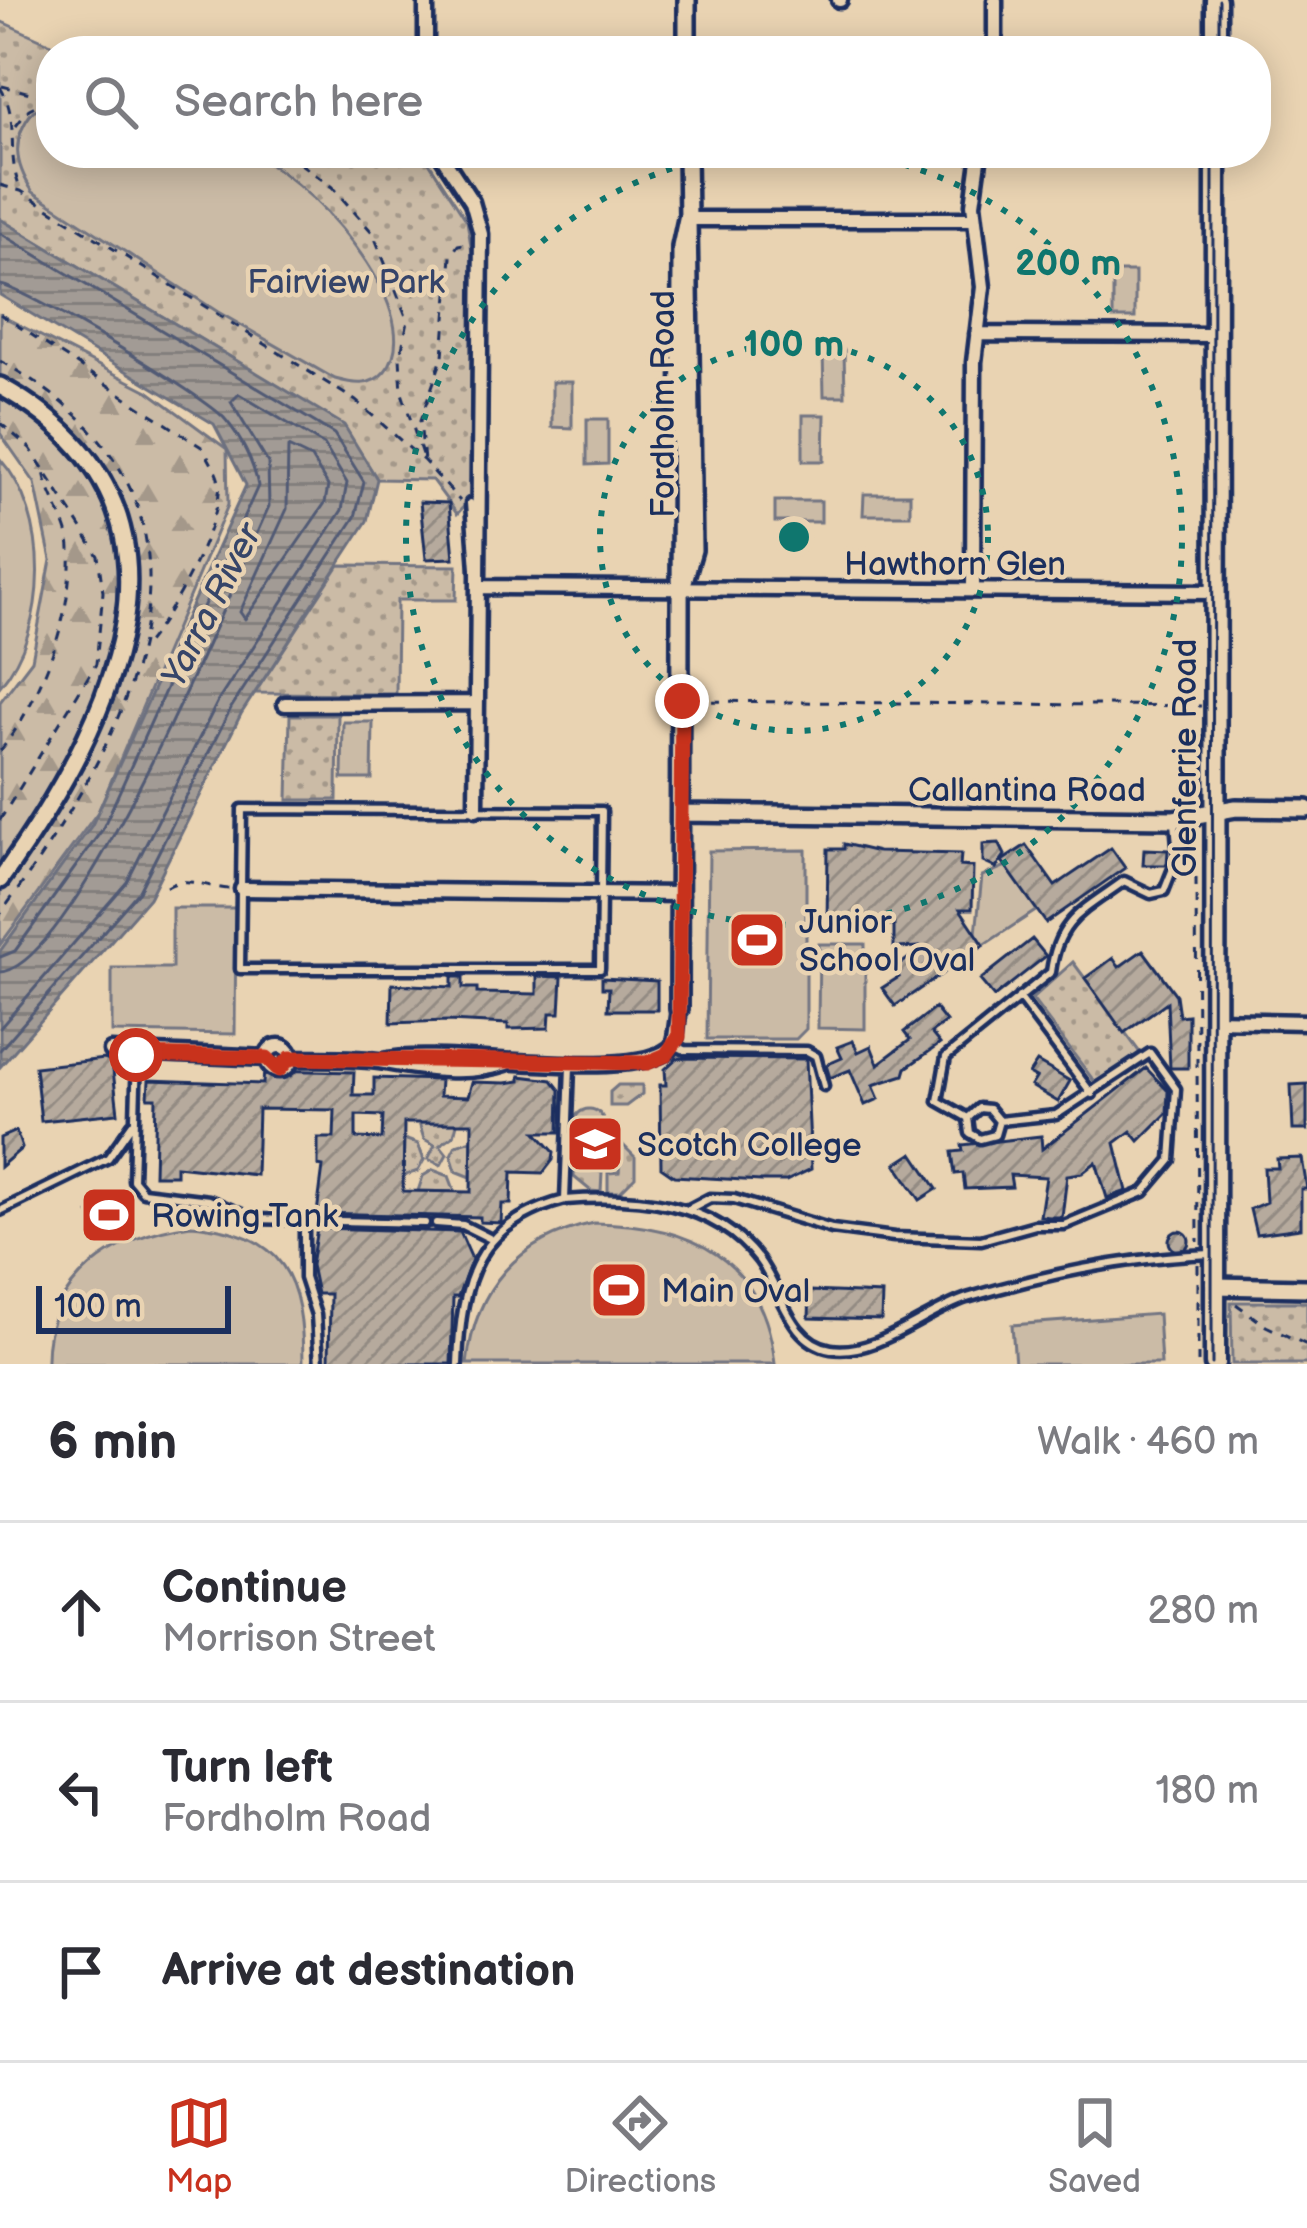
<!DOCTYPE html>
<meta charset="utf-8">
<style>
body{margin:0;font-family:"Balsamiq Sans",sans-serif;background:#f2f2f3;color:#2b2b33}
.scale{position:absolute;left:36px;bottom:30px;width:195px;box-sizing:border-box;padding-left:12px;border:6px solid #1b2f5e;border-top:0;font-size:33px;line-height:42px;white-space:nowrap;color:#1b2f5e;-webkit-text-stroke:9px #e9d3b2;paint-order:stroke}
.stop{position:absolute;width:36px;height:36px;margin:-27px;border:9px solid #c8321e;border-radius:50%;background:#fff}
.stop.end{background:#c8321e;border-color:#fff;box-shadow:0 3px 12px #0008}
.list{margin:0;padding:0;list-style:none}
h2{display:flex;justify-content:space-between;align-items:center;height:156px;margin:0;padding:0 48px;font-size:51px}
h2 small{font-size:39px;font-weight:400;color:#7c7c81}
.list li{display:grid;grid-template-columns:78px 1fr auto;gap:36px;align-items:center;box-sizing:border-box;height:180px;padding:0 48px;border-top:3px solid #e1e1e2}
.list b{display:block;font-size:45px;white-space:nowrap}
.list p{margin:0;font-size:39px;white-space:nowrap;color:#7c7c81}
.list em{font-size:39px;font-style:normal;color:#7c7c81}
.icon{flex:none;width:66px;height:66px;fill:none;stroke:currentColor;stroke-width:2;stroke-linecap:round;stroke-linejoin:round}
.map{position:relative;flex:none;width:1307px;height:1364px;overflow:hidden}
.search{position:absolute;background:#fff;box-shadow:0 6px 30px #0003;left:36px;right:36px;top:36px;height:132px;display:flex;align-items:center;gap:30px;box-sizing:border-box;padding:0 42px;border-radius:48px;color:#7c7c81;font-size:45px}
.sheet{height:696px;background:#fff}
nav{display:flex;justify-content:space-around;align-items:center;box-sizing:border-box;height:168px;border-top:3px solid #e1e1e2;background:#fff;font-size:33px;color:#7c7c81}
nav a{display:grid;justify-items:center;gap:6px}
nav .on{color:#c8321e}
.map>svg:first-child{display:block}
.green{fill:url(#green-dots);stroke:#737582;stroke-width:3}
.forest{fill:url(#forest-firs);stroke:#737582;stroke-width:3}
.pitch{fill:#cbbba6;stroke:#737582;stroke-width:3}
.water{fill:url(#water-rules);stroke:#6c707f;stroke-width:3}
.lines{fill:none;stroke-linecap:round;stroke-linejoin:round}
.shore{stroke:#515a74;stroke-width:3}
.building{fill:url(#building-hatch);stroke:#1b2f5e;stroke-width:3;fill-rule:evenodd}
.service-casing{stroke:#1b2f5e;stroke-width:15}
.minor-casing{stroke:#1b2f5e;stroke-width:21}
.tertiary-casing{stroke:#1b2f5e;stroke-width:24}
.primary-casing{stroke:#1b2f5e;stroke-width:27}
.path{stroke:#1b2f5e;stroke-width:3;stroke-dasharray:9 9;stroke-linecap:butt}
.service{stroke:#e9d3b2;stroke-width:6}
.minor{stroke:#e9d3b2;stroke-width:12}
.tertiary{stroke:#e9d3b2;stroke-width:15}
.primary{stroke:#e9d3b2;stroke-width:18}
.tram{stroke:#1b2f5e;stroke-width:3}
.route{stroke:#c8321e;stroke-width:15}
.ring{fill:none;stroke:#0f766e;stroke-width:6;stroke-dasharray:6 12}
.labels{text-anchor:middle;stroke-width:9;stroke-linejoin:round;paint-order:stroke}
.park-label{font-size:33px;fill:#354469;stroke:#e9d3b2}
.street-label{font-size:33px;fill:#1b2f5e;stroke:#e9d3b2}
.poi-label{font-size:33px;fill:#1b2f5e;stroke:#e9d3b2;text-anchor:start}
.water-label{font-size:36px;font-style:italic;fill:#364569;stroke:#e9d3b2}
.centre{fill:#0f766e;stroke:#e9d3b2;stroke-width:6}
.ring-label{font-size:36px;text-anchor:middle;font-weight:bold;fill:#0f766e;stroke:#e9d3b2;stroke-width:9;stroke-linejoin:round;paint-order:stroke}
</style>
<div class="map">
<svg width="1307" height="1364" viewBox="0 0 1307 1364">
<defs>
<pattern id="green-dots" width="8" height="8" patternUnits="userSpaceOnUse" patternTransform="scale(3)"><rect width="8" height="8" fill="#cbbba6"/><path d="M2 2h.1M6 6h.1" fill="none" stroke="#a4988a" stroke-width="1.8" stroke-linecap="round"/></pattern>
<pattern id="forest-firs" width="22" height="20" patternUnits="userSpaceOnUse" patternTransform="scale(3)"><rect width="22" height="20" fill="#cbbba6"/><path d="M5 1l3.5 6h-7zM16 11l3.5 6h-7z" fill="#a4988a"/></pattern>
<pattern id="water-rules" width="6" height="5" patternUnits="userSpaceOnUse" patternTransform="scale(3)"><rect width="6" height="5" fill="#a29b95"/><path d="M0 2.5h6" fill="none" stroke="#837f7d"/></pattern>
<pattern id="building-hatch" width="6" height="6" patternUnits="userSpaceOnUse" patternTransform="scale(3)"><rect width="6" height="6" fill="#b6aa9d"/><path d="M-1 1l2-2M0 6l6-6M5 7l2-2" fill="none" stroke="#938b83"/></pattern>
</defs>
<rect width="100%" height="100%" fill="#e9d3b2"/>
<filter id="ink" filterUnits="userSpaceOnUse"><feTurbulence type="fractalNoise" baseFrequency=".00833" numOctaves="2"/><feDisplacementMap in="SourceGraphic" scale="24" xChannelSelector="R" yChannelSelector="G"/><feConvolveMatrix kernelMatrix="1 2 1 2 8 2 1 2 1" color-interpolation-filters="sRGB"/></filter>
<g filter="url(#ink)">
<!-- green -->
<path class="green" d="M0,21L67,51H51V153H423L467,221L472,252L470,500L457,514L432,480L377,479L343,425L0,219Z
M339,565L457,566L456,600H397L396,694L255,693Z
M290,715H338L337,800H288Z
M1073,962L1141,1054L1097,1085L1032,999Z
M618,1085H642V1094L626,1106H610V1092Z
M574 1124a15 15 0 1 1 30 0a15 15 0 1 1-30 0Z
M419,1123H457L454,1135L440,1145L447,1154L441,1165L428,1159L435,1145L424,1139Z
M404,1139L418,1144L424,1160L418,1171L403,1176Z
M472,1140L471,1177L456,1171L451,1155L456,1145Z
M575,1142L602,1143V1152L592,1153V1171L602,1172L601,1192L591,1191L574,1177Z
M609,1143H621L635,1157V1177L620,1192H608V1173L619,1172L620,1154L608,1152Z
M433,1170L449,1176L455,1192L418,1191L423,1176Z
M1231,1302H1307V1364H1232Z"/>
<!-- forest -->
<path class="forest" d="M0,315L148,391L227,449L228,505L98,812L0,945V702L32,660L51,560L35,483L0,433Z"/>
<!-- pitch -->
<path class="pitch" d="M51,103V153C97,153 143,153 189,153C206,153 227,149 244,153C300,165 434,312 385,371C371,388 353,384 335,379L218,312L33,192C14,163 11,139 33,111Z
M1113,272H1135V318H1113Z
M823,350H844L845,396H824Z
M552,382H572V428L552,427Z
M803,415H825L824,461H803Z
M587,419H608V464L587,465Z
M0,459C51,515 49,629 0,686Z
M864,494H910V515H863Z
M775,501H821V522H775Z
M343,722H373L372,779H342Z
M806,850V1029L796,1039H707L709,851Z
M1006,866L1037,910L984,945L976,933L982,876Z
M172,908H236L235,1034L112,1032V968H172Z
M819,944H865V1029L818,1028Z
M121,1198L129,1217L97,1231L89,1213Z
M594,1223C691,1224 764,1259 775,1364H467C475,1287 518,1239 594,1223Z
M191,1225C286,1233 303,1279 303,1364H47C45,1280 115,1235 191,1225Z
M1158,1314L1161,1364H1015L1012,1325Z"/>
<!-- water -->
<path class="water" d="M0,219L344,425L377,479L367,521L241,714L149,898L0,1067V951L92,825L246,485L214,424L0,295Z"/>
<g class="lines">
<!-- shore -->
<path class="shore" d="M0,233L334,434L364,482L355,517L231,708L139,891L0,1050
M0,285C26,288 207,397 225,419C240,436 254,463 258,486L102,830L15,951L0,957
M288,447L311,458L328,486L325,503L245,619L240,612L287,509Z
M0,972C76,968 234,582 269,506L268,463L231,402L239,394L324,445L347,483L342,510L218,701L127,882L0,1028"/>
</g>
<!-- building -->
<path class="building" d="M420,502L449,503L454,558L426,559Z
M999,843L1005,855L996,868L983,862V844Z
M844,844L878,852L961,854L960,866L973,867L972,909H960L984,945L895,1006L882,988L899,977L894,969L924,947L894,948V925L827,924L828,849H844Z
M1026,845L1055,886L1111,848L1125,868L1046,923L1002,861Z
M1144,849L1168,850L1167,865H1143Z
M1032,939L1046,956L994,997L980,980Z
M1143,950L1176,995L1179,1016L1188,1015V1068H1170L1167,1002L1124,1033L1085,978L1113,958L1119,967Z
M537,976L562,977L560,1013H550L549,1028L508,1029V1024L448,1021L391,1023L392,984L452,987V977H463V988H477V993L537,994Z
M602,978L657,981V1010H608L609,988H602Z
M935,1008L946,1022L931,1033L940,1044L906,1068L904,1075L873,1085L879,1099L865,1105L850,1070L830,1078L826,1065L842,1058L837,1047L853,1041L858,1052L871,1046L878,1064L910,1040L904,1032Z
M677,1058L806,1059L811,1169L786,1181H761L674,1176L661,1167L660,1085H666L665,1069Z
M104,1059L112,1062L118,1113L41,1121L35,1067Z
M1037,1062L1070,1081L1058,1102L1031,1086L1036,1078L1029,1074Z
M1146,1068L1168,1091L1167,1113L1139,1141L1131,1131L1115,1143L1127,1191L1107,1198L1096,1162L1082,1173L1067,1175L1062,1217H1050L1040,1216L1046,1177L1010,1175L1012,1187L965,1189L963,1173L955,1174L952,1152L963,1151L962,1145L1041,1136L1042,1149Z
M264,1070L354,1072L353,1095H374V1078L440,1080L439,1096L468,1097L472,1082L506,1083L520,1081V1076L552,1080L560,1090L559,1132H536L554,1152L553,1160L543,1173L512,1172L511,1204H502L501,1223L480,1222V1217L317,1213L323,1167L318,1166V1138H334L335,1110L258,1109L256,1175L176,1166V1175H154L156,1098H148L149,1080L263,1084ZM356,1115L383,1116L382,1139L356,1138ZM404,1123H472L471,1192L403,1191Z
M1307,1084V1130H1293L1291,1085Z
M16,1131L22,1148L0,1167V1138Z
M913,1153L937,1189L920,1200L896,1164Z
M1302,1158L1307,1189H1301V1228L1256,1234L1250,1209L1266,1202L1264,1168H1278L1277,1159Z
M317,1228L460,1232L472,1259L458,1297H453L451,1364H329L330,1294H317L311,1265Z
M1169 1241a10 10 0 1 1 20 0a10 10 0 1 1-20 0Z
M810,1291L882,1294L881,1320L809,1318Z"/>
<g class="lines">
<defs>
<path id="service" d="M470,503L476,582
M242,809L602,811L600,969H240Z
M1019,997L1092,1094
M674,1045L685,1050L807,1051L816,1056L824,1086
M137,1055L133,1180L143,1192L209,1200L253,1219L425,1223
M570,1066L565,1200C634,1195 714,1200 759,1260C782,1291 789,1342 831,1349C876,1356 925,1312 967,1298C1046,1274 1128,1257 1211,1254
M968,1118L970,1133L980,1139L995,1135L999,1121
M689,1209L710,1198L734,1199L832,1229L894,1237L981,1240L1035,1225H1064L1144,1192L1171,1160L1176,1089L1150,1053L1056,1115L999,1121L989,1109L979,1108L968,1118L938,1101L946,1057L1051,972C1058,919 1083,911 1124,881L1151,894L1164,891L1178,856L1175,822
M0,1211L108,1158L132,1124
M304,1222V1278L316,1315L319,1364
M436,1223L463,1225L489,1238
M458,1364C461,1280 477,1223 565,1200"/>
<path id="minor" d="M839,0H840
M426,51V0
M995,51V0
M440,153L472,202L481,234L476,809
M687,219H973
M977,334L1215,335
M478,587L1215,592
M973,590L974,362L983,287L973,204L980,153
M285,704L477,703
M242,889L681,894
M1214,1020L1307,1022
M267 1058a12 12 0 1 1 24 0a12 12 0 1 1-24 0Z
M111,1051L267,1058
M290,1058C321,1059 355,1057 385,1062C424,1069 467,1076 506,1063
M383,1061C445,1047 640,1086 674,1045L679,1009"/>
<path id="tertiary" d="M687,51V0
M0,386C221,509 111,725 0,880
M682,588L693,550L687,153
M681,813L1174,819L1236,808L1307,809
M679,1009L681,247L687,219
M1215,1286L1307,1288"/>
<path id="primary" d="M1216,51V0
M1215,1364L1216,153"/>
</defs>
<!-- service casing -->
<use href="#service" class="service-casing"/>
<!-- minor casing -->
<use href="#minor" class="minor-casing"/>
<!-- tertiary casing -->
<use href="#tertiary" class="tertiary-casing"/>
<!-- primary casing -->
<use href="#primary" class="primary-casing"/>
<!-- path -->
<path class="path" d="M2,86L51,98
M0,87C21,121 5,152 20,188
M16,126L29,109L49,99
M286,153L332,187L373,233L408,321L400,357L402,393L424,461L420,421L443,356L451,256L458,245L468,243
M0,185L21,191L356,401L424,461L460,501
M0,314L203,448C208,458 217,471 219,482C224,520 170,616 146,644
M0,361C256,500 132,737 0,914
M0,423L30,448L82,529L98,556L103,592L96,664L0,820
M694,701L1201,706
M0,751C41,700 73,616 70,550C70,524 48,498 44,471
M1196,878L1198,1242
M167,887C188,874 208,889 232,889
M1198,1264V1364
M1236,1304L1266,1326L1307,1345"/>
<!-- service -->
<use href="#service" class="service"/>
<!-- minor -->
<use href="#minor" class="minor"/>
<!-- tertiary -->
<use href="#tertiary" class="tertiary"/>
<!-- primary -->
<use href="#primary" class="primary"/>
<!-- tram -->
<path class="tram" d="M1219,51V0
M1212,1364L1213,153"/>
</g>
</g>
<g class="lines" filter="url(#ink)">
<!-- route -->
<path class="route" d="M136,1055L267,1058L279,1070L290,1058L647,1063L666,1055L679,1037L682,701"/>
</g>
<!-- distance rings -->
<g class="ring">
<circle cx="794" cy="537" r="194"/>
<path d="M851 153A388 388 0 1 1 737 153"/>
</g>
<!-- icons -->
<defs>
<symbol id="stadium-square" viewBox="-11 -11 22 22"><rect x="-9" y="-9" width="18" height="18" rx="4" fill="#c8321e" stroke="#e9d3b2"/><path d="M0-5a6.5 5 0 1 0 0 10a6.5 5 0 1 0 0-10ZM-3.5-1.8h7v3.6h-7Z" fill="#fff"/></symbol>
<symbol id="school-square" viewBox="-11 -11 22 22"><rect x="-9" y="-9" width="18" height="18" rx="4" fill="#c8321e" stroke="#e9d3b2"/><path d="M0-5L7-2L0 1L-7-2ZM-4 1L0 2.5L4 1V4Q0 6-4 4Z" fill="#fff"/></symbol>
</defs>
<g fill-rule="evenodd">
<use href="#stadium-square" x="724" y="907" width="66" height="66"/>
<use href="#school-square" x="562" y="1111" width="66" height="66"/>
<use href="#stadium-square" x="76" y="1182" width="66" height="66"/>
<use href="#stadium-square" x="586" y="1257" width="66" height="66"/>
</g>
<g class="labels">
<!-- park labels -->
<g class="park-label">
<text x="346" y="293">Fairview Park</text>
</g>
<!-- street labels -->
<g class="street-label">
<text transform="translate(662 404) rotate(-90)" y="12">Fordholm Road</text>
<text x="955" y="575">Hawthorn Glen</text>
<text transform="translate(1184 758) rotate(-90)" y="12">Glenferrie Road</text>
<text x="1027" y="801">Callantina Road</text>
</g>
<!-- poi labels -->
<g class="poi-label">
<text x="799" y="933">Junior<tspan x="799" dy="38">School Oval</tspan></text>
<text x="637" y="1156">Scotch College</text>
<text x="151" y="1227">Rowing Tank</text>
<text x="661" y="1302">Main Oval</text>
</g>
<!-- water labels -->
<g class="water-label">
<text transform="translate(210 605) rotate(-63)" y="13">Yarra River</text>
</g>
</g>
<circle cx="794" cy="537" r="18" class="centre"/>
<g class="ring-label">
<text x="1068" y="275">200 m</text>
<text x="794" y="356">100 m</text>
</g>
</svg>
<div class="scale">100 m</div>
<div class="stop" style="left:136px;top:1055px"></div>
<div class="stop end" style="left:682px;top:701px"></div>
<div class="search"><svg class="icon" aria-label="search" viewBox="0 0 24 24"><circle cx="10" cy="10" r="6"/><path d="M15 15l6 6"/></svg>Search here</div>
</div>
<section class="sheet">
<h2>6 min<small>Walk · 460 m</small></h2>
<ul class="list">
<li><svg class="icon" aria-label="ahead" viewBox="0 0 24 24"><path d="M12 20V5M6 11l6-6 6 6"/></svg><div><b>Continue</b><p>Morrison Street</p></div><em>280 m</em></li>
<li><svg class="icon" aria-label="left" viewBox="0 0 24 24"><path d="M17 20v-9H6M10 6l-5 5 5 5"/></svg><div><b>Turn left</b><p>Fordholm Road</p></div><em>180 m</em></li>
<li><svg class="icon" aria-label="arrive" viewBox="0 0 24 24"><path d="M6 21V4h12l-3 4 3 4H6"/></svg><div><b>Arrive at destination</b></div></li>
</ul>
</section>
<nav>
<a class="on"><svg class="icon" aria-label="map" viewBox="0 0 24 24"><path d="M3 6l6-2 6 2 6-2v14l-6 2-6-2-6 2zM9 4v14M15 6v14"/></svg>Map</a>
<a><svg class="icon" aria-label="directions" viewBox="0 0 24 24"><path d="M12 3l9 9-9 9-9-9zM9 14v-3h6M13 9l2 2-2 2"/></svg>Directions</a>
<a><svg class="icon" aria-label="saved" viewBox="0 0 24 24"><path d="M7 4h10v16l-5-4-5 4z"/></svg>Saved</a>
</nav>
